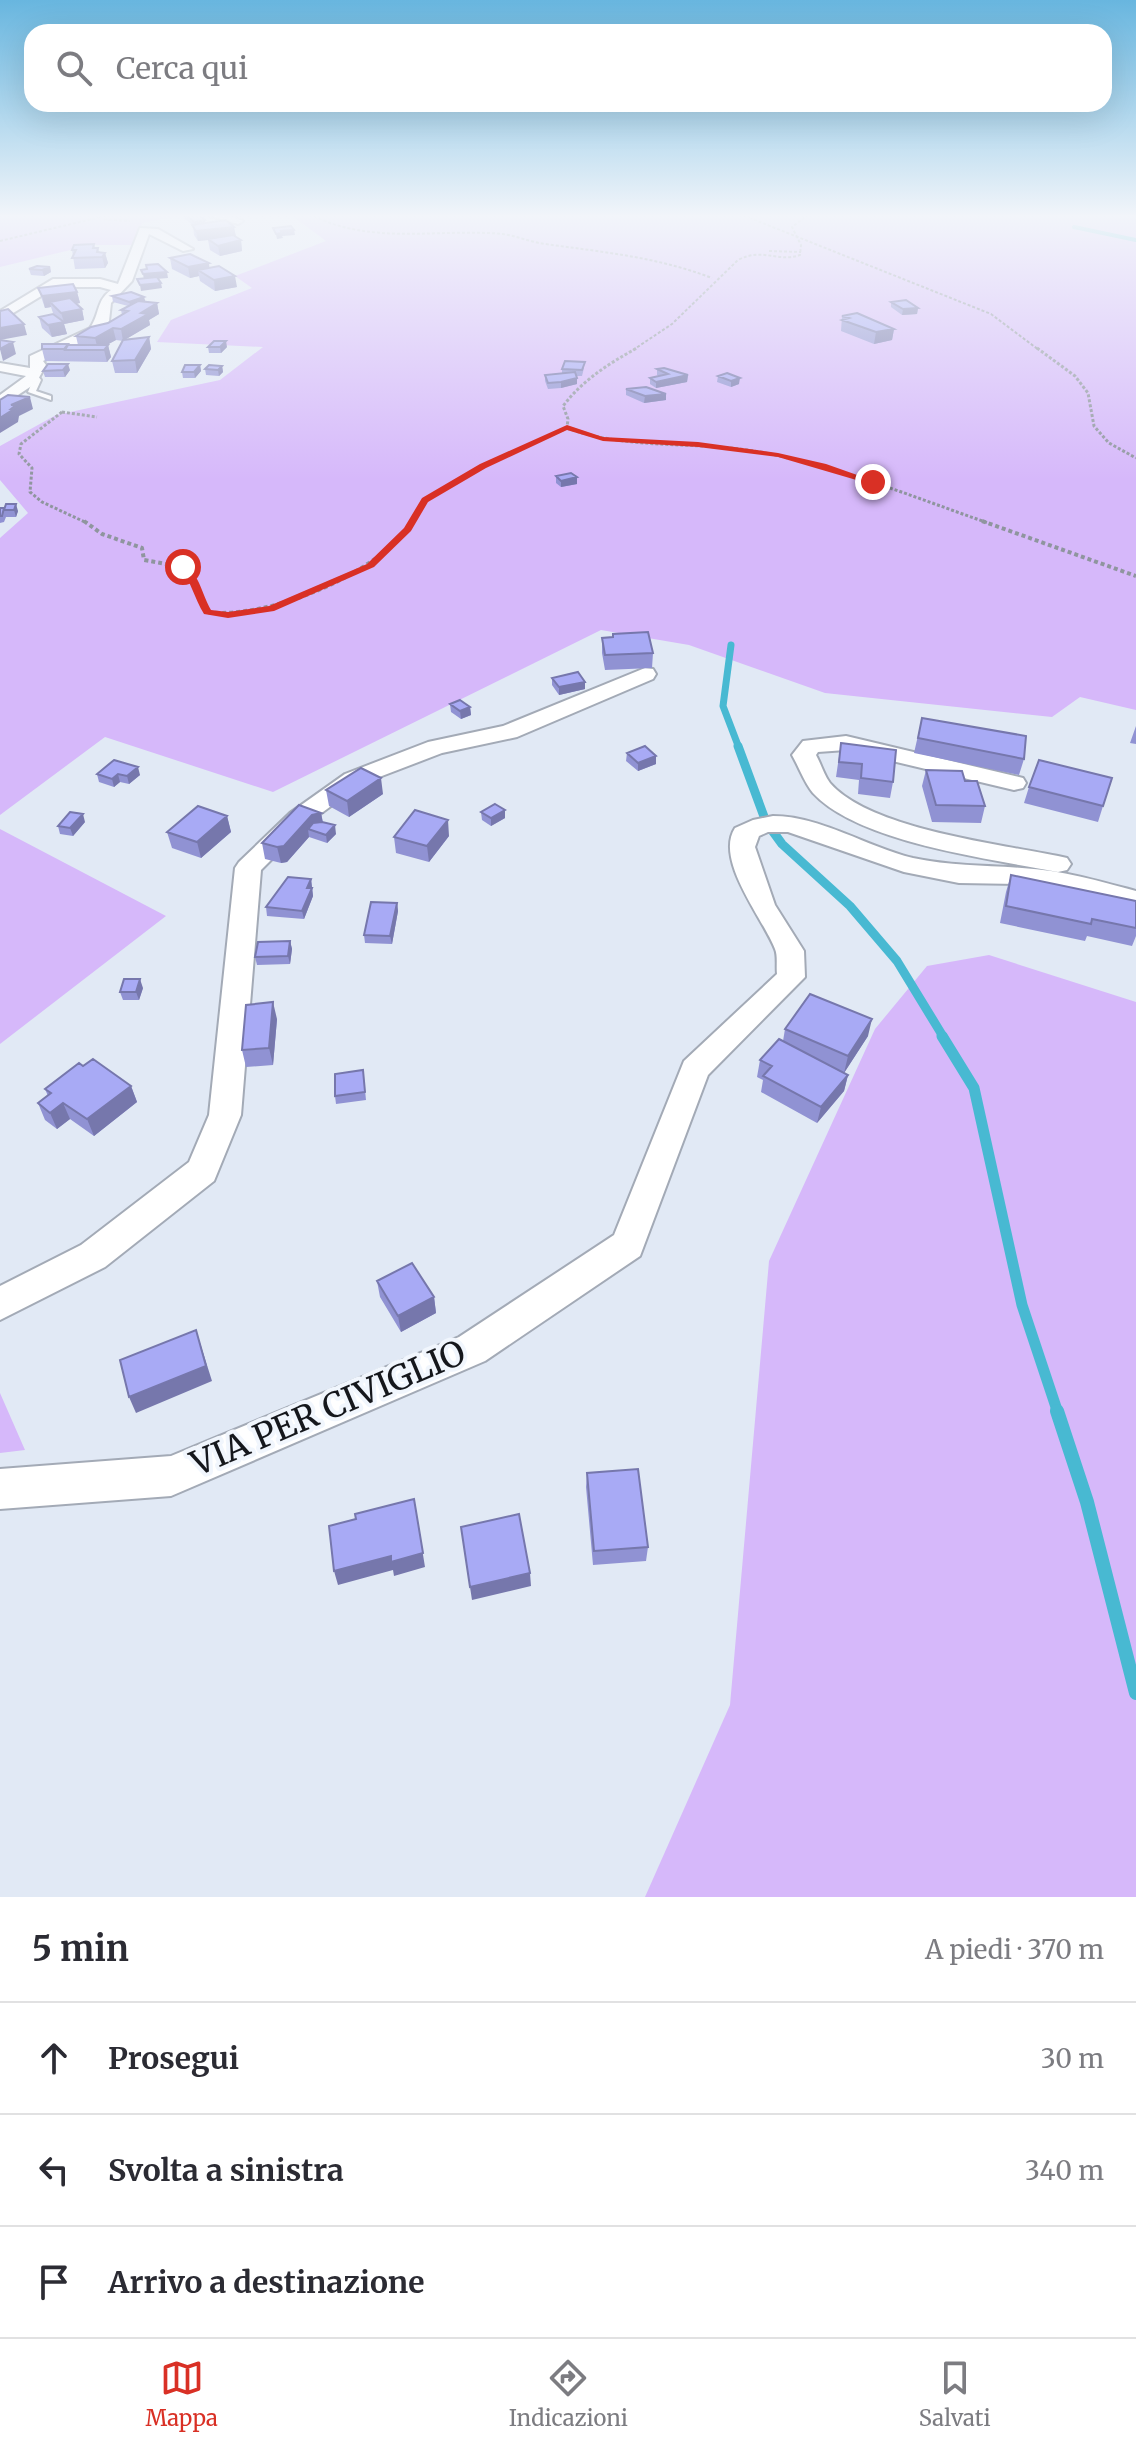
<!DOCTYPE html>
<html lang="it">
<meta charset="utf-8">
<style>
body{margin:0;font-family:Merriweather,serif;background:#f2f2f3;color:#2b2b33}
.stop{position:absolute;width:24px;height:24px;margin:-18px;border:6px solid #d93025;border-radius:50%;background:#fff}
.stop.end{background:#d93025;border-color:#fff;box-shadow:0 2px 8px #0008}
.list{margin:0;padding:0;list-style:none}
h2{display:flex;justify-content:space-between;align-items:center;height:104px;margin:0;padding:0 32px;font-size:34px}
h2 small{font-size:26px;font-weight:400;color:#7c7c81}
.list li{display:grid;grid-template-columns:52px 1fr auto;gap:24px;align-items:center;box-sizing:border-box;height:112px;padding:0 32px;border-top:2px solid #e1e1e2}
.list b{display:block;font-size:30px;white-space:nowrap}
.list em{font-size:26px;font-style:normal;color:#7c7c81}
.icon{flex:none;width:44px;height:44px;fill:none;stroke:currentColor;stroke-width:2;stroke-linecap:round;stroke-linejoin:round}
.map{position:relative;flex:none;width:1136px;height:1897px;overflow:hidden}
.search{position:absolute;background:#fff;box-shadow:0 8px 32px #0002;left:24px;right:24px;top:24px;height:88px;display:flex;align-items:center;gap:20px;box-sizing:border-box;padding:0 28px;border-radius:24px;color:#7c7c81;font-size:30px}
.sheet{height:440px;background:#fff}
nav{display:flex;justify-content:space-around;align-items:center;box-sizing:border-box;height:112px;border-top:2px solid #e1e1e2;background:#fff;font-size:22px;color:#7c7c81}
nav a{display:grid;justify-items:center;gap:4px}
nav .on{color:#d93025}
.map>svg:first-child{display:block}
.green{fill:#d6b8fa}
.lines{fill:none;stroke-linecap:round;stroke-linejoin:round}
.stream-far4{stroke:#48b9d2;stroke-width:4}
.stream-far3{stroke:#48b9d2;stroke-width:7}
.stream-far2{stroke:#48b9d2;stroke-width:9}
.stream-far1{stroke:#48b9d2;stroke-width:11}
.stream{stroke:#48b9d2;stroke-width:14}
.service-casing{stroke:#a3aab6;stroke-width:4}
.minor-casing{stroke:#a3aab6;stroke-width:4}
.path-far2{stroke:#8f959e;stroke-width:2;stroke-dasharray:3 2;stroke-linecap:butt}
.path-far1{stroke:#8f959e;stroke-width:3;stroke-dasharray:3 2;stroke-linecap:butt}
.path{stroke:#8f959e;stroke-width:4;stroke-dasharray:4 3;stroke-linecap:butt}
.service{fill:#fff;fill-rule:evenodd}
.minor{fill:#fff;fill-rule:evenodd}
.wall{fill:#9092d3}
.shaded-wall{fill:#7677ac}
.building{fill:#a8aaf5;stroke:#7677ac;stroke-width:2}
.route{fill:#d93025}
.labels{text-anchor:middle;stroke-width:8;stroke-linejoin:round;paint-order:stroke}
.near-street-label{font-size:34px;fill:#15171c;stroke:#f1f6fd}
</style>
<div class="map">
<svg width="1136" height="1897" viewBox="0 0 1136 1897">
<rect width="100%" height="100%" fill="#e1e9f5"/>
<!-- green -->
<path class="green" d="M0,214H189L142,223L137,245H91L0,267Z
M290,214H1136V710L1080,697L1052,717L825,693L689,645L601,630L273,792L105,737L0,815V538L28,513L0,480V446L56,415L220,380L263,347L157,342L171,320L252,288L235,276L326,241Z
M0,829L166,916L0,1044Z
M989,955L1136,1002V1897H645L730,1705L769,1261L875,1029L927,966Z
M0,1393L25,1450L0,1453Z"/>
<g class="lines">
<!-- stream-far4 -->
<path class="stream-far4" d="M1074,227L1136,240"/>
<!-- stream-far3 -->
<path class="stream-far3" d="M731,645L723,706L739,748"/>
<!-- stream-far2 -->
<path class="stream-far2" d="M738,746L766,822L782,844L850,906L897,961L944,1038"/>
<!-- stream-far1 -->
<path class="stream-far1" d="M942,1036L974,1088L1022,1305L1058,1413"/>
<!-- stream -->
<path class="stream" d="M1057,1411L1087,1502L1136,1693"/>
<defs>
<path id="service" d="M34,371L41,380L36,391L51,396V400L28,392L33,380L30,373Z"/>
<path id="minor" d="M204,214H224L243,221L238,224Z
M140,228L158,229L193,249L183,251L149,234L132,281L111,303L109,321L100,334L43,361L46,365L36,383L0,407V395L26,376L0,371V363L30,368V356L90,328C100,314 96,301 111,290L100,287H56L0,321V311L53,279H100L118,284Z
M645,668L653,669L656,674L653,679L517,737L442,753L361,784L308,823L261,870L241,1115L214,1181L105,1267L0,1320V1286L81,1245L189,1162L209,1115L235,868L239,862L290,813L345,774L428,742L503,726Z
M846,736L1023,778L1026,783L1023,788L1014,790L846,750L818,752L816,755C821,764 824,775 830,783C870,829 999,844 1058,856L1067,858L1071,864L1067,870L1058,872C992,859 859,843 813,793C804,782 799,767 792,755L803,741Z
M773,816C821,816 867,847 913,858C951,866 984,865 1022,868C1061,870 1099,881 1136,891V909L1084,894L1024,884L959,883L904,872L788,832H768L759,836L755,847L775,905L804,951L805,977L708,1075L640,1256L485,1361L171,1496L0,1509V1469L171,1456L459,1337L614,1235L684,1061L777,974C776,966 778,956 775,949C764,920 714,860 735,828L753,820Z"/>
</defs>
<!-- service casing -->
<use href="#service" class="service-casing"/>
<!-- minor casing -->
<use href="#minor" class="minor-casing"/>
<!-- path-far2 -->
<path class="path-far2" d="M310,214C369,246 439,228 503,234C517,236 530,242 545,244C603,252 657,257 712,278
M740,214L991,314L1039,350
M104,219L130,221
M0,241L113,214
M769,251L801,252
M633,350L672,324L738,260C763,247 778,263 800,255L801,245L792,227L809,214"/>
<!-- path-far1 -->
<path class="path-far1" d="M1037,348L1075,376L1088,393L1094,426L1109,443L1136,458
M62,412L21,444L19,454L32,468L30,492L42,502L87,523
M62,412L97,417
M567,428C626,450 692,441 754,451C835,465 911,496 988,523
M411,523L425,500L483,466L567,428L568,419L563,406C583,380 608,364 637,348"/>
<!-- path -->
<path class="path" d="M84,521L102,534L142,548L144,560C200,570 183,566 207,612C266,620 381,574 412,521
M982,521L1136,576"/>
<!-- service -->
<use href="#service" class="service"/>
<!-- minor -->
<use href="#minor" class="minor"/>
</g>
<!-- wall -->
<path class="wall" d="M184,214L205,223L234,227L236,237H235L241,240L242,251L220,256L210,250L208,240L198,241L194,235L193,225L185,219Z
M240,214H268L262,216Z
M94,244L95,248H98L99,252L105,253L108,263L105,268L75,269L72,250Z
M170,258L209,268L237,287L215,291L200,281L199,276L190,278L172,269Z
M50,267L51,272L44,276L31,275L29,269Z
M38,288L77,292L80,303L76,304L82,309L84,320L64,324L67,334L52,337L42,328L39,317H57L53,313L51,307L45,308Z
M112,296L157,303L159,314L149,320L150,325L124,340L149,337L151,349L137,373H115L112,361L123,341L116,340L106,345H108L111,357L107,362L45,361L42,349L78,345L76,336L108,323L122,315L121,310L128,306L113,302Z
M891,302L918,308L917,314L902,315L891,307Z
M842,316L894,329L892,340L874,344L841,331Z
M208,347H227L221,353H209Z
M200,365L201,371L195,378H183L182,372Z
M222,366L223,372L219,376L206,375L205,369Z
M584,368L582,376H576L577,384L561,388L548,389L545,381V375L562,374V369Z
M657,369L688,375L687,382L656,388L650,384V378L659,376L657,375Z
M70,370L65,377H45L43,371Z
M718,376L739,384L731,387L717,382Z
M626,389L666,400L644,403L626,395Z
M556,476L577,477V484L561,487L556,483Z
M0,508L18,511L16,517H6L4,522L0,523Z
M613,634L653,653L652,668L605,670L602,653V638L613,637Z
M552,678L585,682V689L559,695L552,685Z
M450,704L470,707L471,715L461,719L451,712Z
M922,718L1024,759L1019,775L914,753Z
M1136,726V744L1130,743Z
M841,743L893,782L890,798L858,794L859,780L836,777Z
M627,753L656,756V764L638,771L626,761Z
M114,760L140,775L129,784L120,782L114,787L99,782L97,774Z
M926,770L965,781L985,806L981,823L932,822L922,786Z
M1029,787L1103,806L1098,822L1024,803Z
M326,790L383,794L349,817L329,806Z
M505,810V818L491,826L482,820L481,812Z
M321,813L323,822L336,834L327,843L309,837L287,862L281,863L265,859L262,843Z
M227,816L231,832L201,858L172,848L167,832Z
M85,822L73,836L60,834L58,826Z
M449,836L429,862L396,853L394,837Z
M1011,875L1136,901V936L1132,946L1087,936L1085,941L1000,923L1006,892Z
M311,879L313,896L304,919L267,916L266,907Z
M397,903L398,911L392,944L365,943L364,935Z
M290,941L292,949L290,964L257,965L255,957Z
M143,988L139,1000H123L120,992Z
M277,1019L273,1065L246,1067L242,1050Z
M785,1029L868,1036L844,1073L848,1075L844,1091L817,1123L761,1092L763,1080L757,1077L760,1060L783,1041Z
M83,1066L131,1086L137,1102L94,1136L70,1119L57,1129L45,1120L38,1103L48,1096L45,1089Z
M363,1070L366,1100L336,1104L335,1096Z
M377,1281L434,1297L436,1313L401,1332L380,1297Z
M587,1473L648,1547L646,1561L593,1565L586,1487Z"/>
<!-- shaded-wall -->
<path class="shaded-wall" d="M205,220L206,225L195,227L194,222Z
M234,227L236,237L198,241L196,231Z
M294,230L295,235L282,236L283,238L277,239L276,234L281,231Z
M241,240L242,251L220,256L218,246Z
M105,253L108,263L105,268L102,257Z
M209,263L210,274L198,270L199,276L190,278L188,267Z
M50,267L51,272L44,276L42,270Z
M167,272L168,278L144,280L143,274Z
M235,276L237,287L215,291L214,280Z
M161,283L162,288L141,291L140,285Z
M77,292L80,303L55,306L50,302L51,307L45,308L42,296Z
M144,297L146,303L131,307L129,302Z
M157,303L159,314L149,320L150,325L123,341L121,329L141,313Z
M918,308L917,314L902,315L903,309Z
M82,309L84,320L64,324L67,334L52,337L48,325L64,322L61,313Z
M24,324L27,335L0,340V328Z
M113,328L116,340L98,350L95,338Z
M894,329L892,340L874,344L876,332Z
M149,337L151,349L137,373L135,360Z
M226,341L227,347L221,353L220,347Z
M13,342L16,354L3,361L0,349Z
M108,345L111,357L107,362L104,350Z
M68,364L70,370L65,377L63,370Z
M200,365L201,371L195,378L194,372Z
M222,366L223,372L219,376L218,370Z
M688,375L687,382L656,388V382Z
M577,378V384L561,388V382Z
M740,378L739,384L731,387V381Z
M666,394V400L644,403L645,396Z
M30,397L33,409L19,416L18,422L0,433V418L11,405Z
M577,477V484L561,487V481Z
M16,504L18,511L16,517L14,510Z
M585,682V689L559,695V687Z
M470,707L471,715L461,719L460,711Z
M656,756V764L638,771V763Z
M138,767L140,775L129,784L127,776Z
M118,774L120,782L114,787L112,779Z
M381,778L383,794L349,817L347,801Z
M505,810V818L491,826V818Z
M321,813L324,830L308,829L309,837L287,862L281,863L277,847L312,815Z
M83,814L85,822L73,836L70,828Z
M227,816L231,832L201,858L197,842Z
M448,820L449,836L429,862L427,846Z
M335,825L336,834L327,843L326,835Z
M311,879L313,896L304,919L302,911L307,888Z
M397,903L398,911L392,944L390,936Z
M290,941L292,949L290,964L288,956Z
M140,979L143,988L139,1000L136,992Z
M273,1002L277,1019L273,1065L269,1048Z
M872,1019L868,1036L844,1073L848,1056Z
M848,1075L844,1091L817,1123L821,1107Z
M131,1086L137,1102L94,1136L87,1119Z
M63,1103L70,1119L57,1129L50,1113Z
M434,1297L436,1313L401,1332L398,1316Z
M196,1330L212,1381L136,1413L129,1397Z
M414,1499L425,1567L394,1576L393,1570L338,1585L334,1571Z
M530,1573L531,1586L472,1600L470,1587Z"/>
<!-- building -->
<path class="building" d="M185,214H198L205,220L194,222Z
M226,220L234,227L196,231L192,225Z
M291,226L294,230L281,231L282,233L276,234L273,228Z
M233,235L241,240L218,246L208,239Z
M94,244L93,248H98L97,252L105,253L102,257L72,258L76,250H72L74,245Z
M190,254L209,263L188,267L170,258Z
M158,264L167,272L143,274L141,270L147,269L146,265Z
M37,266L50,267L42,270L29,269Z
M219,266L235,276L214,280L198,270Z
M157,277L161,283L140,285L137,279Z
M73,284L77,292L42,296L38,288Z
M131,292L144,297L129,302L112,296Z
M70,298L82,309L61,313L50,302Z
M906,300L918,308L903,309L891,302Z
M138,301L157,303L141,313L148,314L121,329L113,328L95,338L76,336L91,327L108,323L128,311L121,310Z
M8,309L24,324L0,328V311Z
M857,313L894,329L876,332L842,320L849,318L842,316Z
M53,314L64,322L48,325L39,317Z
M149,337L135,360L112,361L123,340Z
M0,340L13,342L0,349Z
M214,341H226L220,347H208Z
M42,344H68L64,349H42Z
M68,345H108L104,350H65Z
M565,361L585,362L582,370L562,369Z
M48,364H68L63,370L43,371Z
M185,365H200L194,372H182Z
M209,365L222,366L218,370L205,369Z
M664,368L688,375L656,382L650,378L668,374L657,369Z
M575,372L577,378L561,382L548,383L545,375Z
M727,373L740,378L731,381L718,376Z
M646,387L666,394L645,396L626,389Z
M8,395L30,397L11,405H16L11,409H14L0,418V400Z
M571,473L577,477L561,481L556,476Z
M6,504H16L14,510H4Z
M0,508H4L2,516H0Z
M648,632L653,653L605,655L602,638L613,637V634Z
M578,672L585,682L559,687L552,678Z
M460,700L470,707L460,711L450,704Z
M922,718L1026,736L1024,759L918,738Z
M841,743L896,750L893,782L861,778L862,764L839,762Z
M645,746L656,756L638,763L627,753Z
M114,760L138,767L127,776L118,774L112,779L97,774Z
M1039,760L1112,778L1103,806L1029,787Z
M361,768L381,778L347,801L326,790Z
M926,770L962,771L965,781H977L985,806L936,805Z
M495,804L505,810L491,818L481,812Z
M299,805L321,813L312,815L284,846L277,847L262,843Z
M198,806L227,816L197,842L167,832Z
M415,810L448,820L427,846L394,837Z
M70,812L83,814L70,828L58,826Z
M322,822L335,825L326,835L308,829L313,823Z
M1011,875L1136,901V928L1092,919L1091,924L1006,906Z
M288,877L311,879L307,888H312L302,911L266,907Z
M371,902L397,903L390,936L364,935Z
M290,941L288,956L255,957L258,942Z
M124,979H140L136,992H120Z
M810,994L872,1019L848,1056L785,1029Z
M273,1002L269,1048L242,1050L246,1005Z
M779,1039L848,1075L821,1107L763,1076L772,1066L760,1060Z
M93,1059L131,1086L87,1119L63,1103L50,1113L38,1103L51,1093L45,1089L79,1063L83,1066Z
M363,1070L365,1092L335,1096V1074Z
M412,1263L434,1297L398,1316L377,1281Z
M196,1330L206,1366L129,1397L120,1360Z
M638,1469L648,1547L594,1551L587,1473Z
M414,1499L423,1553L391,1562V1556L334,1571L329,1526L356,1519L355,1514Z
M519,1514L530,1573L470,1587L461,1527Z"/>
<!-- sky -->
<linearGradient id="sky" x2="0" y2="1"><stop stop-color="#68b6df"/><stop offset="0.45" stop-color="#f2f5fa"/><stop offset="1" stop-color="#f2f5fa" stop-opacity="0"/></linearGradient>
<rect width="1136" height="480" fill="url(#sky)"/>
<!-- route -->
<path class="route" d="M567,425L603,437L698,442L778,453L826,464L877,482L870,484L778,457L698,447L603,441L567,430L486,468L428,502L411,531L374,567L274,611L228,618L204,614C194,598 191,580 179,567L186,565C200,577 202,594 211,610L228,612L269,606L367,564L404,528L422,498L480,464Z"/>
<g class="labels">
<!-- near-street labels -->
<g class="near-street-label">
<text transform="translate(328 1408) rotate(-23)" y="12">VIA PER CIVIGLIO</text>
</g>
</g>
</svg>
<div class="stop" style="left:183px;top:567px"></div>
<div class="stop end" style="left:873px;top:482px"></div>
<div class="search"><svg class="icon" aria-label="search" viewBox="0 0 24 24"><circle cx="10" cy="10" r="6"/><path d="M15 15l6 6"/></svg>Cerca qui</div>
</div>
<section class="sheet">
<h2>5 min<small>A piedi · 370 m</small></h2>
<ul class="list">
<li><svg class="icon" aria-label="ahead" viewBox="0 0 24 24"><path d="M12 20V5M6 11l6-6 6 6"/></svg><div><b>Prosegui</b></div><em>30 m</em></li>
<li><svg class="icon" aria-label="left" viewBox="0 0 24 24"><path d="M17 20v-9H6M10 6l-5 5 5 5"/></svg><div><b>Svolta a sinistra</b></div><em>340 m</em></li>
<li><svg class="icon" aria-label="arrive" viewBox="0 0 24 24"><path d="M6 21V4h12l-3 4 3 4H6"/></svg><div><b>Arrivo a destinazione</b></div></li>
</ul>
</section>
<nav>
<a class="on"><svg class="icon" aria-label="map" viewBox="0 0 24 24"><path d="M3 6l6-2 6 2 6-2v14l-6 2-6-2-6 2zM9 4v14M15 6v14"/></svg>Mappa</a>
<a><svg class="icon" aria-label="directions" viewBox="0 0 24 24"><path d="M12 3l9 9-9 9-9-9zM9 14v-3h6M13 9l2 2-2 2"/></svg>Indicazioni</a>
<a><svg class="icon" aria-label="saved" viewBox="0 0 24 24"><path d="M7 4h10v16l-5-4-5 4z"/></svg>Salvati</a>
</nav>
